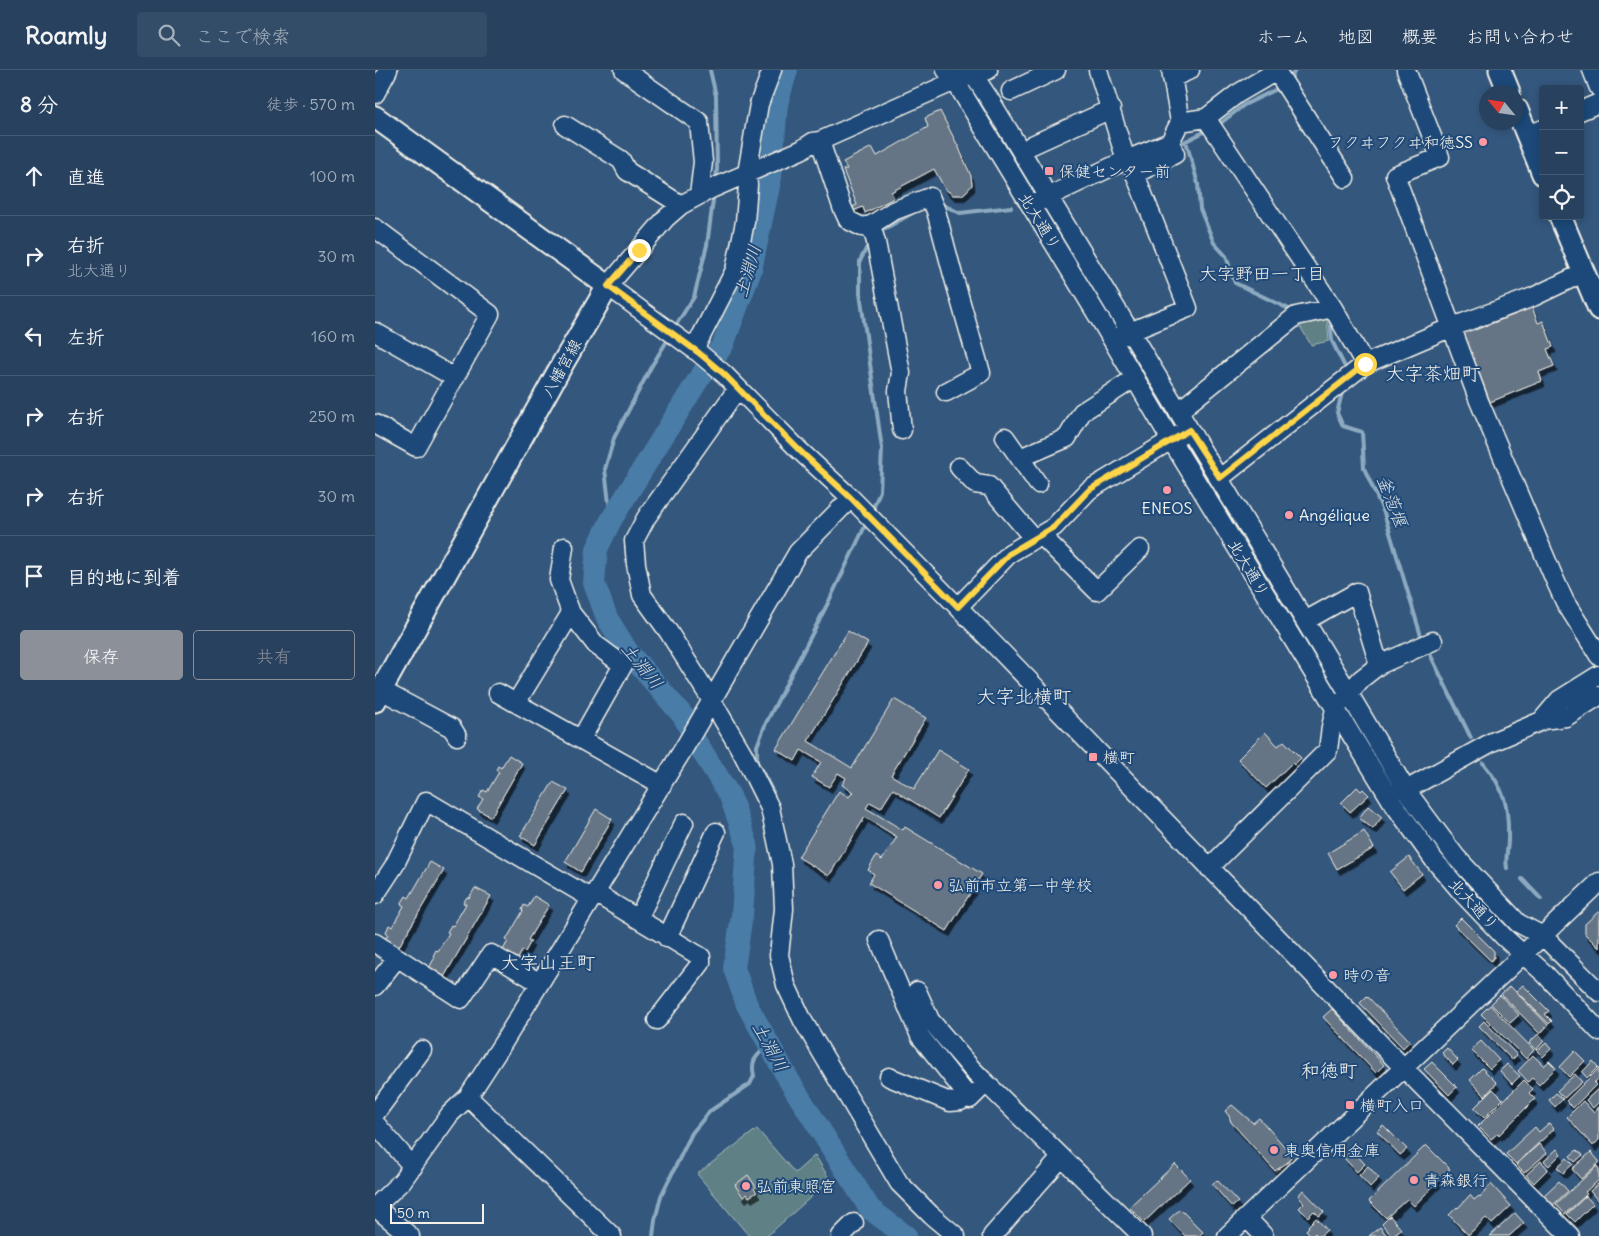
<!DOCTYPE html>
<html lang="ja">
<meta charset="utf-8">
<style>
body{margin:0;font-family:Delius,"Klee One",sans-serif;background:#334c67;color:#f1f3f6}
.controls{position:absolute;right:15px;top:15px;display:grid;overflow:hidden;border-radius:5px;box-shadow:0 2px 8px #0003}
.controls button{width:45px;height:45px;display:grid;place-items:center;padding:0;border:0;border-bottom:1px solid #435a73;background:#27415e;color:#f1f3f6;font:25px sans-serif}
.compass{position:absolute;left:1104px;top:15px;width:45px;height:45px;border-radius:50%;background:#27415e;box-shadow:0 2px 8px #0003;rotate:299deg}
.scale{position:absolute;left:15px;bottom:12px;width:94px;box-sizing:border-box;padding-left:5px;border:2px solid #f4f1e8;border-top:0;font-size:14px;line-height:18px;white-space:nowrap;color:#f4f1e8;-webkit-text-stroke:4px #1f4a7a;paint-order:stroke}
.stop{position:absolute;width:15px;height:15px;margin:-11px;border:4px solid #ffd54a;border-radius:50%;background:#fff}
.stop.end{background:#ffd54a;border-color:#fff;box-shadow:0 1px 5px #0008}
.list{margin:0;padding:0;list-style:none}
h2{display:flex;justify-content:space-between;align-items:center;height:65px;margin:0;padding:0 20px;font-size:21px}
h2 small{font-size:16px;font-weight:400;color:#a4afbc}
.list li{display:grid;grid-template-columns:32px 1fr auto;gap:15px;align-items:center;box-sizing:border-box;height:80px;padding:0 20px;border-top:1px solid #435a73}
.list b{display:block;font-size:19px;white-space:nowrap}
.list p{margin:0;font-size:16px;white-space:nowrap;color:#a4afbc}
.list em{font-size:16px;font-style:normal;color:#a4afbc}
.actions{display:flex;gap:10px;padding:15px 20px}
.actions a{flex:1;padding:11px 0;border:1px solid #8c9099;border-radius:5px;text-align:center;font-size:18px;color:#8c9099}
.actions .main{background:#8c9099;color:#fff}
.icon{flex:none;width:28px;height:28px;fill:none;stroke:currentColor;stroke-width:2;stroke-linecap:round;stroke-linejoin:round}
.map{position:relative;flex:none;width:1224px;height:1166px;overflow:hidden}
header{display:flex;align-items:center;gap:30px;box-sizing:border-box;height:70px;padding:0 25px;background:#27415e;border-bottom:1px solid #435a73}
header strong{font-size:24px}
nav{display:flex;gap:28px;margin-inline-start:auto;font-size:18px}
.search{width:350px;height:45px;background:#334c67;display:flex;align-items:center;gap:12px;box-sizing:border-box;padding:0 18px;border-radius:5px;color:#a4afbc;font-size:19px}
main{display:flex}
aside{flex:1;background:#27415e}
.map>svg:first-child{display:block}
.green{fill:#5f8186;stroke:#aab9b7}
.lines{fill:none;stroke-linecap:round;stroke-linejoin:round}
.stream{stroke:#8daac0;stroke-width:4}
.river{stroke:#487ba6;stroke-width:22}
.building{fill:#667585;stroke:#f4f1e8;filter:url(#shadow)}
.minor-casing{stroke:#f4f1e8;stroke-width:21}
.major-casing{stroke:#f4f1e8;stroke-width:25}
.minor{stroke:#1f4a7a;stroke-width:18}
.major{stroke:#1f4a7a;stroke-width:21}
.route{stroke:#ffd54a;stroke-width:6}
.poi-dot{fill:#ff9aa2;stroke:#1f4a7a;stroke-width:2}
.labels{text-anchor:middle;stroke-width:4;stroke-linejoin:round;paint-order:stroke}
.poi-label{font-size:16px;fill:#f4f1e8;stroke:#1f4a7a;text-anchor:start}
.street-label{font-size:16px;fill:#f4f1e8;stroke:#1f4a7a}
.water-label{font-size:18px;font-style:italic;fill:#dadfde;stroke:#1f4a7a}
.neighbourhood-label{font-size:18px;fill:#f4f1e8;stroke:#1f4a7a}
.quarter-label{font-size:19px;fill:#f4f1e8;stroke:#1f4a7a}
</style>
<header>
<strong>Roamly</strong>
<div class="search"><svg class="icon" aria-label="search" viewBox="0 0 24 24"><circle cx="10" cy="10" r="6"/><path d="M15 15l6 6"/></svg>ここで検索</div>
<nav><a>ホーム</a><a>地図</a><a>概要</a><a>お問い合わせ</a></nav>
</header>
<main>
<aside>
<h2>8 分<small>徒歩 · 570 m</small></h2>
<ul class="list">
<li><svg class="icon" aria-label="ahead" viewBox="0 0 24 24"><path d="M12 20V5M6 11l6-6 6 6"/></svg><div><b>直進</b></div><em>100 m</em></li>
<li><svg class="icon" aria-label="right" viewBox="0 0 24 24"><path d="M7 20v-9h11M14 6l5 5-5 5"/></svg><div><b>右折</b><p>北大通り</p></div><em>30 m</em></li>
<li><svg class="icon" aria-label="left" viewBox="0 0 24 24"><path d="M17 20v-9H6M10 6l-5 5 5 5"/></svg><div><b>左折</b></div><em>160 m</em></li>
<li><svg class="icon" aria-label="right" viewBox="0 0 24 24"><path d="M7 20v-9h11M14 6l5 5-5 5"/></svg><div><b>右折</b></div><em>250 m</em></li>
<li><svg class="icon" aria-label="right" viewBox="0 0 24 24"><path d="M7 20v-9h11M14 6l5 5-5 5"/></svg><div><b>右折</b></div><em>30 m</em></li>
<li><svg class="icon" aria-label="arrive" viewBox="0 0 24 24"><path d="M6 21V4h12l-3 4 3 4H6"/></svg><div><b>目的地に到着</b></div></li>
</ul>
<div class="actions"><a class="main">保存</a><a>共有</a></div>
</aside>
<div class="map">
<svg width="1224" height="1166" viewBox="0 0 1224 1166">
<defs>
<filter id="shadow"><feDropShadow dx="3" dy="5.5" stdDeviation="0" flood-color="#0009"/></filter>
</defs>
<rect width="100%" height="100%" fill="#34577d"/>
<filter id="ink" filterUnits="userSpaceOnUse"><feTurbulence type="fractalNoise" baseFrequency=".02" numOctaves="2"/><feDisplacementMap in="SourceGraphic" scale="10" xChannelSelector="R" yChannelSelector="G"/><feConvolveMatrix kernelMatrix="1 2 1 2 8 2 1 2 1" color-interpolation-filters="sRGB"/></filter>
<g filter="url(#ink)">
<!-- green -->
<path class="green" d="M952,248L954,271L936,275L923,253Z
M382,1059L420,1103L440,1085L455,1110L392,1166H374L322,1104Z"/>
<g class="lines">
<!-- stream -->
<path class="stream" d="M335,0L341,26L342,99L341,111
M913,11L916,8L920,0
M842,56L869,35L906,17
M811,71L823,114L825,139L839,173L851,186L860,213L916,240H919
M801,76L833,60
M564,133L585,143L636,137
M504,162L543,140
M494,173L485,191V223L507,379L505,421L497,441
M955,248L957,271L969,295
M299,258L319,227L332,175L339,123
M968,319L962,343L968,356L987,362L989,398L1009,443L1046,566
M236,450L230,399L239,368L276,297L295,266
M1053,580L1096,668
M1108,693C1130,719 1134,736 1133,770C1133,780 1130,788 1132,798
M398,722L382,692V676L391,653L454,531L492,452
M1147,809L1166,829
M278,1166L280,1150L286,1126L317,1063L335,1041L375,1014L379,1006C375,989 382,986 394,974"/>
<!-- river -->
<path class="river" d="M412,0L402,34L396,107L376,200L348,275L323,310L236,450L222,479L219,513L232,548L253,582L309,647L320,670L355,726L372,774L367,845L359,898L372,935L415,1012L495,1139L531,1166"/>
</g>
<!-- building -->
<path class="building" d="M565,41L584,78L596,106L597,115L592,121L587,125H578L570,119L559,99L516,122L519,128L490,143L488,137L475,142V138L482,135L468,100L472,99L468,92L497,77L502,86L553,57L550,48Z
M1153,232L1155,238L1157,237L1163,253L1168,251L1178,277L1172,279L1179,296L1164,302L1167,311L1115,332L1088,261L1099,257L1100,260L1149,241L1146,235Z
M473,561L493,573L433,671L477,698L519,629L551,648L516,705L539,719L563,680L594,699L564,748L518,719L506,738L495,732L491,738L528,760L530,757L607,804L572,861L494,813L499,804L493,800L501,786L507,790L522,767L490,747L454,806L423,787L464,721L474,727L478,722L467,715L471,708L463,703L454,717L437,707L446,692L426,680L420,691L401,679Z
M890,662L903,676L909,671L926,688L919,695L917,693L891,718L863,689Z
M134,685L147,693L116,747L102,739L108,729L104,727L108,720L112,722L124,702L121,700L123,696L126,698Z
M178,712L193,720L160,775L145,766Z
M982,717L986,721L988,719L994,725L975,742L966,733Z
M993,736L1007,747L998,759L984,748Z
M221,739L237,749L206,802L190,792Z
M989,761L999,778L962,799L953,783Z
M1034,787L1047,804L1028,819L1015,802Z
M55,792L69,800L23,878L9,870L13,864L11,862L14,855L17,857L29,836L26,834L31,826L34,828Z
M100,818L116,826L69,907L54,898L60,887L58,886L61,880L63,881L74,863L72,862L76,855L78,856L91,834L88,833L92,827L94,828Z
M159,826L174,835L153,870L156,871L150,882L147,881L143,889L128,880L133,871L131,870L148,841L147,840L149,835L153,837Z
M1224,841V878L1210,864V854Z
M1086,848L1119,881V887L1116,891L1079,855Z
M1148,915L1174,941L1170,944L1177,951L1174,954L1141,921Z
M1135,916L1173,955L1165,964L1126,924Z
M1125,925L1144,945L1135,953L1116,934Z
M992,926L1035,971L1028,978L985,933Z
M1115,935L1159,980L1151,989L1106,944Z
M957,939L1009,995L1001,1003L948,947Z
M1109,951L1142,985L1137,990L1104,956Z
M1163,964L1169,971L1161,980L1154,973Z
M1106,971L1124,990L1115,999L1096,980Z
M1171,973L1176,979L1168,987L1162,981Z
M1072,978L1083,990L1078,995L1067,983Z
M1200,981L1210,991L1194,1007L1185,997Z
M1158,985L1169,996L1174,991L1181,998L1164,1015L1157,1008L1153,1012L1143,1001Z
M1218,991L1223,997L1212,1008L1207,1002Z
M1057,992L1082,1017L1074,1025L1049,999Z
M1132,994L1145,1006L1137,1014L1125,1001Z
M1107,998L1122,1013L1110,1026L1095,1010Z
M1224,998V1008L1219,1013L1221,1015L1198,1038L1191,1031Z
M1200,1004L1207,1012L1189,1028L1182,1021Z
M1149,1010L1158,1019L1154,1023L1160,1029L1124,1065L1123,1063L1116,1069L1103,1056Z
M1224,1018V1032L1218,1038L1211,1030Z
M1118,1019L1128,1029L1109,1048L1099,1038Z
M1181,1023L1188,1029L1180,1037L1174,1030Z
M1208,1031L1218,1042L1224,1037V1070L1218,1076L1192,1047Z
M857,1035L878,1053L884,1048L917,1085L913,1092L900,1101L856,1052L854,1046L850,1041Z
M1174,1053L1179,1059L1141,1094L1131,1084L1160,1057L1164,1062Z
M1008,1055L1032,1079L1025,1085L1002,1061Z
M1164,1074L1172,1083L1149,1103L1141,1095Z
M1051,1075L1075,1099L1039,1136L1032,1129L1011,1148L994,1131Z
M1182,1079L1186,1084L1174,1096L1169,1091Z
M977,1080L990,1094L982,1102L969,1088Z
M1202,1080L1208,1085L1200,1092L1195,1086Z
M1216,1082L1224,1091V1093L1206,1109L1197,1099Z
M1192,1088L1198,1094L1188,1103L1182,1097Z
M1166,1091L1173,1099L1159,1113L1151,1105Z
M800,1094L815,1109L769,1152L754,1137Z
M993,1096L1004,1108L995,1117L984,1105Z
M1222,1096L1224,1099V1110L1210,1122L1212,1124L1190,1144L1181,1134Z
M373,1105L381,1117L379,1119L382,1122L374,1127L372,1124L368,1127L360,1115Z
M842,1110L863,1132L857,1137L837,1114Z
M1184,1111L1193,1121L1177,1136L1168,1126Z
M1224,1113V1130L1223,1131L1215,1121Z
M1116,1114L1136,1136L1117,1154L1111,1148L1093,1165L1074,1145L1082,1137L1083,1138L1095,1125L1099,1130L1104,1126L1105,1127Z
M928,1120L949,1142L944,1146L939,1141L933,1147L924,1138L929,1133L923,1126Z
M1211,1126L1218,1134L1200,1152L1192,1144Z
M805,1139L828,1162L824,1166H810L794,1149Z
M1140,1143L1149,1153L1134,1166H1115Z
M1015,1146L1026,1159L1017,1166L1007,1154Z
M941,1148L952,1160L945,1166H942L940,1163L937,1166L931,1160L934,1157L933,1156Z
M1005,1157L1012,1166H994Z"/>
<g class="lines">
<defs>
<path id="minor" d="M249,0L324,52L328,92L324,125
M571,0L580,11L729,256L796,370L1018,733L1059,790L1088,824L1129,867L1170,904L1224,961
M595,0L615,30L967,612L1031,720L1081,787L1143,853L1168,866L1224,922
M613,0L580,11L445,71L438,72L426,80L336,119L306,135L291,148L233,216L324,283L349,304L424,380L476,428L583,537L1016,985L1195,1166
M723,0L751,90
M1031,0L1065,87L1020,105L1104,331L1179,508L1190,532L1224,586
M1217,0L1224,18
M902,2L970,108
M797,8L815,0
M636,21L681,0
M0,24L13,0
M1205,41L1224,33
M831,48L958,238L990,294
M805,52L831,48L862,24L903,0
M190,55L246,90L252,101L306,135
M1152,66L1168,59
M445,71L467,137L473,150L487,157L496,155L518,141L555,127L561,141L578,205L606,303L571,322
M657,75L736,39
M662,132L751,90L795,72L805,52L796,0
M496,155L501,172L526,303L523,321L527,360
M0,158L115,244L41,377L0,354
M0,262L80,308
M745,266L813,238L760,104L800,84L795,72
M319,280L360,200L370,152L373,115L372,103L384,34L397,0
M363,318L271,448L259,471L261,494L267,525L293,561L337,631L368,684L395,738L407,794L409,839L404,885L411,915L428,951L524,1113L556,1145L581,1166
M804,341L921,246L958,238
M630,367L663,414
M645,388L692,368L707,342L760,308
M584,397L600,414L614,416L659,469
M845,408L990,294L1077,257L1158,227L1208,203
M666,465L722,521L765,479
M189,477L184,510L196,543L221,575L248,595L206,669
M583,537L635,483L679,457L714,420L806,364
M930,551L982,522L1004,595
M1224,605L1184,630L1167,650L1191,647L1224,626
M6,620L77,658L82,666
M123,623L287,715
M141,633L196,543
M1031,720L1117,672L1171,649
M834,798L953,680L956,657L960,639L986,609L1004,595L1058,571
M220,823L326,887V893L282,950
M0,825L19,796L51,731L217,829
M263,849L309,753
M292,868L341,762
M504,870L545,966L595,1029L611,1013L767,1166
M0,873L86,929L116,884L165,913
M0,916L22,888
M542,921L555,950L597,999L611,1013
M514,1007L575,1032L586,1031L593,1026
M93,1027L237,1166
M0,1044L47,980
M0,1053L38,1097
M0,1137L27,1111L75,1044L93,1027L128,973L309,678L423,482L476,428
M0,1137L35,1166
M872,1148L889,1166
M466,1166L479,1153
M617,1166L686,1088
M852,1166L1224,812"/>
<path id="major" d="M1125,0L1134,22
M1142,40L1168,104
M0,47L233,216L188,293L0,631
M1185,146L1224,239"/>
</defs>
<!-- minor casing -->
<use href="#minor" class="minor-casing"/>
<!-- major casing -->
<use href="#major" class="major-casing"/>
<!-- minor -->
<use href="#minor" class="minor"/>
<!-- major -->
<use href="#major" class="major"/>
</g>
</g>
<g class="lines" filter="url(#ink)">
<!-- route -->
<path class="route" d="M264,180L233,216L324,283L349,304L424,380L476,428L583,537L635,483L679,457L714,420L814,360L845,408L990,294"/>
</g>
<!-- markers -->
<g class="poi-dot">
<circle cx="1108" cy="72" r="5"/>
<rect x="669" y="96" width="10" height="10" rx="2.5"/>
<circle cx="792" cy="420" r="5"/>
<circle cx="914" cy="445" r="5"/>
<rect x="713" y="682" width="10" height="10" rx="2.5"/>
<circle cx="563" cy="815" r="5"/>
<circle cx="958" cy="905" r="5"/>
<rect x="970" y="1030" width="10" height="10" rx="2.5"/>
<circle cx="899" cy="1080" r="5"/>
<circle cx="1039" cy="1110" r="5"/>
<circle cx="371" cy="1116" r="5"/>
</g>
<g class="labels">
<!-- poi labels -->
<g class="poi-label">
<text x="1098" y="78" text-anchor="end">フクヰフクヰ和徳SS</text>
<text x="684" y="107">保健センター前</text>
<text x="792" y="444" text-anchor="middle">ENEOS</text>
<text x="924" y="451">Angélique</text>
<text x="728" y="693">横町</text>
<text x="573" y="821">弘前市立第一中学校</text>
<text x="968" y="911">時の音</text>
<text x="985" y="1041">横町入口</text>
<text x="909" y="1086">東奥信用金庫</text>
<text x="1049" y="1116">青森銀行</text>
<text x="381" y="1122">弘前東照宮</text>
</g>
<!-- street labels -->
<g class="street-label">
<text transform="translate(665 151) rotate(58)" y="6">北大通り</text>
<text transform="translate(186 298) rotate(-61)" y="6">八幡宮線</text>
<text transform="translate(874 498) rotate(59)" y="6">北大通り</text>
<text transform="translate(1099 834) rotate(47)" y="6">北大通り</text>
</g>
<!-- water labels -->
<g class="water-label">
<text transform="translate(373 201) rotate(-74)" y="6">土淵川</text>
<text transform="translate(1017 431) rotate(69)" y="6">釜萢堰</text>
<text transform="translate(267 596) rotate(51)" y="6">土淵川</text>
<text transform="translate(395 977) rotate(61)" y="6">土淵川</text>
</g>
<!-- neighbourhood labels -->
<g class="neighbourhood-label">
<text x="887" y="210">大字野田一丁目</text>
</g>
<!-- quarter labels -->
<g class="quarter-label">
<text x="1058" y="310">大字茶畑町</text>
<text x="649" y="633">大字北横町</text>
<text x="173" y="899">大字山王町</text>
<text x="954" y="1007">和徳町</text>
</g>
</g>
</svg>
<div class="controls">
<button>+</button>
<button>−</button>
<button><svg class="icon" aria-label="locate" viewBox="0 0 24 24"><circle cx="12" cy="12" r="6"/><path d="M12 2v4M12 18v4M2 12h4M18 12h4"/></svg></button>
</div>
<svg class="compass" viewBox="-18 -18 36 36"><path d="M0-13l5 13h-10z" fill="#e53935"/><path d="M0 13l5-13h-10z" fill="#a4afbc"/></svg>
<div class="scale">50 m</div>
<div class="stop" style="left:990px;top:294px"></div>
<div class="stop end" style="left:264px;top:180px"></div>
</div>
</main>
